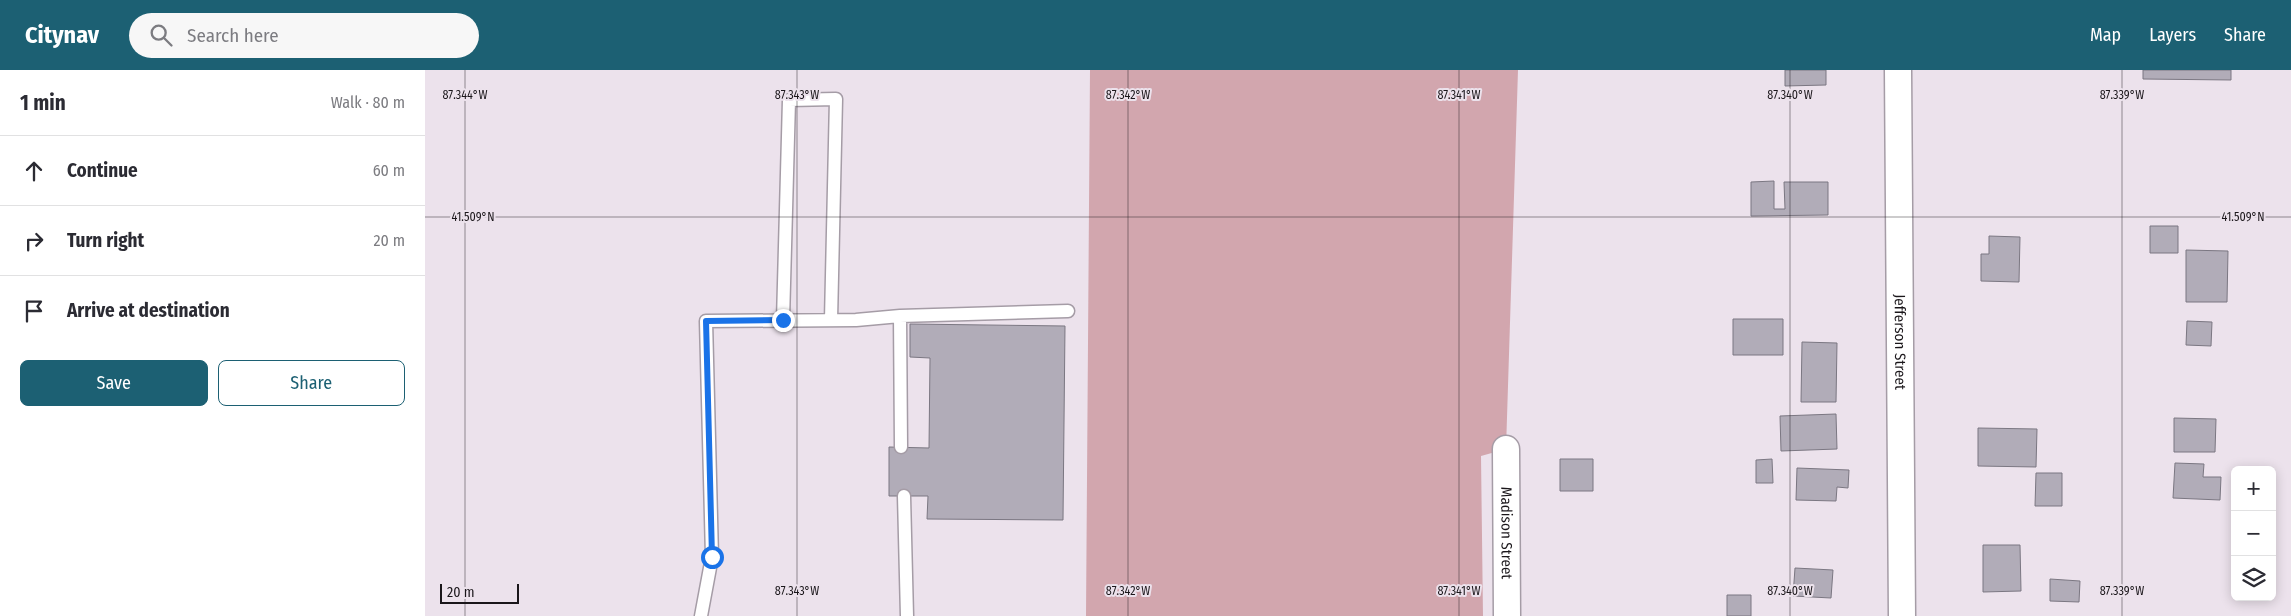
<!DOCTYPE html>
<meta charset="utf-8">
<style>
body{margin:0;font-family:"Fira Sans Condensed",sans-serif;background:#f7f7f7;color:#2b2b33}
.controls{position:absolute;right:15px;bottom:15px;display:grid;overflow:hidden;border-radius:8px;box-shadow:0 2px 12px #0003}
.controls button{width:45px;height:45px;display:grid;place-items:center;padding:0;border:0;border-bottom:1px solid #e1e1e2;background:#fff;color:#2b2b33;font:25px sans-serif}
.scale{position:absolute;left:15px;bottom:12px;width:79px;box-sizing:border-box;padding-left:5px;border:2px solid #1a161a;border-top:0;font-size:14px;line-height:18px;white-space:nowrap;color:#1a161a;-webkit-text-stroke:4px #ece2ec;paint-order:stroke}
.stop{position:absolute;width:15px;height:15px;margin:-11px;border:4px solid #1a73e8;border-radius:50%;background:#fff}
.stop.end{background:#1a73e8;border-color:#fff;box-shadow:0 1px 5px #0008}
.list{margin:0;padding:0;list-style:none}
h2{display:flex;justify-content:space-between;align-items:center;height:65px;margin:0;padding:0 20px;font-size:21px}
h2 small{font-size:16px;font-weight:400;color:#7c7c81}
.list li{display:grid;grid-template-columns:32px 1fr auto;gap:15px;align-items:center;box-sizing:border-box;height:70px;padding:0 20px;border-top:1px solid #e1e1e2}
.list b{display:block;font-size:19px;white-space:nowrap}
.list em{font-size:16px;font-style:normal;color:#7c7c81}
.actions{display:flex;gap:10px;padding:15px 20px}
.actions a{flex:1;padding:11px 0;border:1px solid #1c6073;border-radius:8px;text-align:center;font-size:18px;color:#1c6073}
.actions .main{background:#1c6073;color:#fff}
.icon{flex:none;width:28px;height:28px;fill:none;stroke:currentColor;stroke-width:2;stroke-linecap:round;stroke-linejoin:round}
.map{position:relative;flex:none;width:1866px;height:546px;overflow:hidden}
header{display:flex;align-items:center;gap:30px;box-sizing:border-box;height:70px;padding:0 25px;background:#1c6073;color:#fff}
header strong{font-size:24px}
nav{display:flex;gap:28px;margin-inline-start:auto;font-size:18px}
.search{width:350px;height:45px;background:#f7f7f7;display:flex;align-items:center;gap:12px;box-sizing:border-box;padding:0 18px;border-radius:28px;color:#7c7c81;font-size:19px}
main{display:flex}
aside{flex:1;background:#fff}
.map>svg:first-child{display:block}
.green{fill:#d2a6ae}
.building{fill:#b1acb8;stroke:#7b7782}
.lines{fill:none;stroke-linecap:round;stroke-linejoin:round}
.lane-casing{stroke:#a59ca6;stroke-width:15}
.street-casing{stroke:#a59ca6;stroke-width:29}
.lane{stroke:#fff;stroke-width:12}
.street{stroke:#fff;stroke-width:26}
.route{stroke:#1a73e8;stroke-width:6}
.ticks{fill:none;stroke:#1a161a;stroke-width:1;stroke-opacity:0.45}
.labels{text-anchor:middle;stroke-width:4;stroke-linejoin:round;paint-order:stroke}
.street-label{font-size:15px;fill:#1a161a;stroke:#ece2ec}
.ticks-label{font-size:12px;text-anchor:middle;fill:#1a161a;stroke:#ece2ec;stroke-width:4;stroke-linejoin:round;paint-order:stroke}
</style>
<header>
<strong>Citynav</strong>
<div class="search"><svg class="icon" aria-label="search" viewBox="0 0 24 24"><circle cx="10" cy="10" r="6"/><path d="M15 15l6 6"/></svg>Search here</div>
<nav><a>Map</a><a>Layers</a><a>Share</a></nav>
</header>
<main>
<aside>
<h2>1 min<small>Walk · 80 m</small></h2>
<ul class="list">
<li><svg class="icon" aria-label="ahead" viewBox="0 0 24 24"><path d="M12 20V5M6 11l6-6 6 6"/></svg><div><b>Continue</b></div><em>60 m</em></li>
<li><svg class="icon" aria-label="right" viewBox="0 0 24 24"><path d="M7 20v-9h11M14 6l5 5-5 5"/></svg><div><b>Turn right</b></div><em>20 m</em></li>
<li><svg class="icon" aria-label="arrive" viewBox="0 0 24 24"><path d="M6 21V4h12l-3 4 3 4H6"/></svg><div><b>Arrive at destination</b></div></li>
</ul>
<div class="actions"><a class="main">Save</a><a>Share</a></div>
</aside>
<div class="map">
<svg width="1866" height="546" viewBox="0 0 1866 546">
<rect width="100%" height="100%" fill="#ece2ec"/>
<!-- green -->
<path class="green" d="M665,0H1093L1081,379L1056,386L1058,546H661Z"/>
<!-- building -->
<path class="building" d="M1360,0H1401V15L1360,16Z
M1718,0H1806V10L1718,9Z
M1349,111V139H1360L1359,112H1403V145L1326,146V112Z
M1725,156H1753V183H1725Z
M1564,166L1595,167L1594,212L1556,211V184H1564Z
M1761,180L1803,181L1802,232H1761Z
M1308,249H1358V285H1308Z
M1762,251L1787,252L1786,276L1761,275Z
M485,254L640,256L638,450L502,449L503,426H464V377L504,378L505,288L485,287Z
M1377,272L1412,273L1411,332H1376Z
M1411,344L1412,379L1356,381L1355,346Z
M1749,348L1791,349L1790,382H1749Z
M1553,358L1612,359L1611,397L1553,396Z
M1135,389H1168V421H1135Z
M1347,389L1348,413H1331V390Z
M1750,393L1779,394L1778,407H1796L1795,430L1748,428Z
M1372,398L1424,400L1423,418L1412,417L1411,431L1371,430Z
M1611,403H1637V436H1610Z
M1558,475H1595L1596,521L1558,522Z
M1370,498L1408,500L1406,528L1368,526Z
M1625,509L1655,511L1654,532L1625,531Z
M1302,525H1326V546H1302Z"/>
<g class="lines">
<defs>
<path id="lane" d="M475,246L476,377
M358,250L364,30L411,29L406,250
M479,426L482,546
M276,546L287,487L281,251L431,250L475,246L643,241"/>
<g id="street">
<path id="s1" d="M1473,0L1477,546"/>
<path id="s2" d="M1081,379L1082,546"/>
</g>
</defs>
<!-- lane casing -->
<use href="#lane" class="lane-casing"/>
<!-- street casing -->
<use href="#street" class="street-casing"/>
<!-- lane -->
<use href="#lane" class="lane"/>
<!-- street -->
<use href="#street" class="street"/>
</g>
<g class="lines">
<!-- route -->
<path class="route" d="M287,487L281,251L358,250"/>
</g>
<!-- ticks -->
<path class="ticks" d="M40,0V546M372,0V546M703,0V546M1034,0V546M1365,0V546M1697,0V546M0,147H1866"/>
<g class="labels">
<!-- street labels -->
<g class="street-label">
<text dy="5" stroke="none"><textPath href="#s1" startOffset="272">Jefferson Street</textPath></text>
<text dy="5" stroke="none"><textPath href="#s2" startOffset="84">Madison Street</textPath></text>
</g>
</g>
<g class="ticks-label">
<text x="40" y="29">87.344°W</text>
<text x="372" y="29">87.343°W</text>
<text x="703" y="29">87.342°W</text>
<text x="1034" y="29">87.341°W</text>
<text x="1365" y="29">87.340°W</text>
<text x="1697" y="29">87.339°W</text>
<text x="48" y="151">41.509°N</text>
<text x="1818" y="151">41.509°N</text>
<text x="372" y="525">87.343°W</text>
<text x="703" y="525">87.342°W</text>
<text x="1034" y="525">87.341°W</text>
<text x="1365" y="525">87.340°W</text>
<text x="1697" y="525">87.339°W</text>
</g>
</svg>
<div class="controls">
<button>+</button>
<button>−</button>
<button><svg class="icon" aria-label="layers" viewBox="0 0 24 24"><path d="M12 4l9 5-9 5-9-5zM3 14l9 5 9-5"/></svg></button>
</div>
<div class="scale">20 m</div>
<div class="stop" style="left:287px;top:487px"></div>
<div class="stop end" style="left:358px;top:250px"></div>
</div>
</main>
